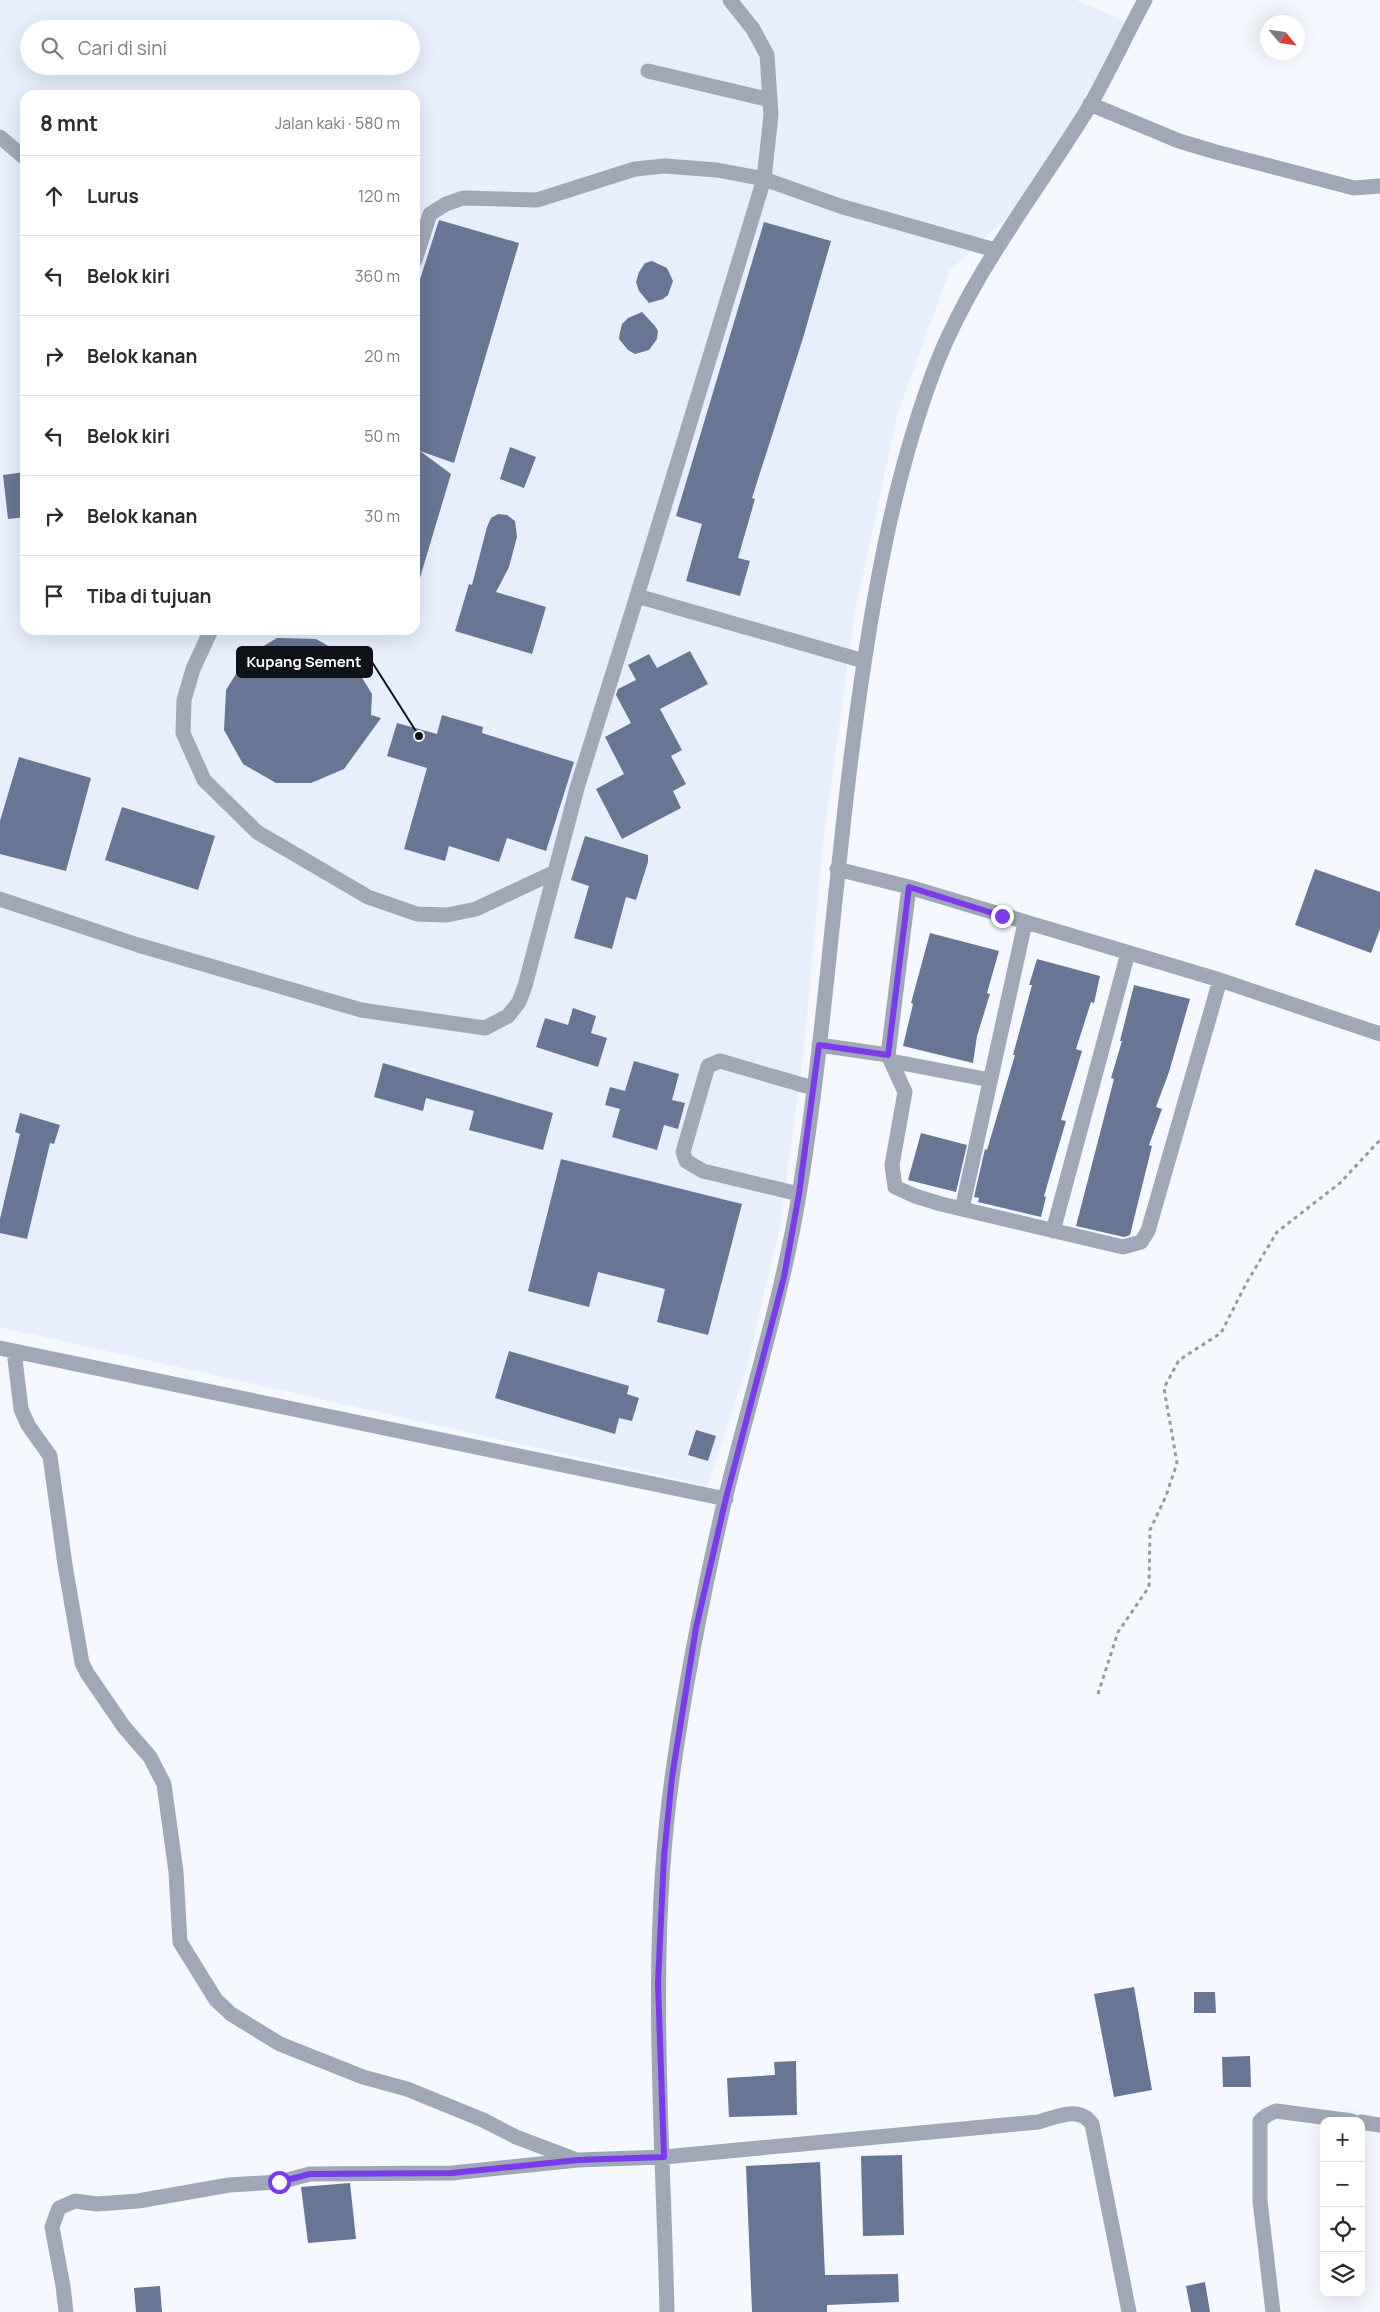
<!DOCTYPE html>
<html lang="id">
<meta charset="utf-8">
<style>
body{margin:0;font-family:Manrope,sans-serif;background:#f2f2f3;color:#2b2b33}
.controls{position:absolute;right:15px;bottom:15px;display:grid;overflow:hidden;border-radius:10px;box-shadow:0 5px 20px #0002}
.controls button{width:45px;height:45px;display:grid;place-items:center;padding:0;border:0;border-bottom:1px solid #e1e1e2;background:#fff;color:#2b2b33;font:25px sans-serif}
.compass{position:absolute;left:1260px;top:15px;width:45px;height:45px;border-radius:50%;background:#fff;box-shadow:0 5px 20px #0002;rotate:119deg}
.stop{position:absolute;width:15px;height:15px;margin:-11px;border:4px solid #7c3aed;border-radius:50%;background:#fff}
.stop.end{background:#7c3aed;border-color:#fff;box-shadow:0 1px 5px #0008}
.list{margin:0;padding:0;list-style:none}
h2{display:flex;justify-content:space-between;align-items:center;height:65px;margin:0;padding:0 20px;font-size:21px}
h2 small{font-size:16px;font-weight:400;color:#7c7c81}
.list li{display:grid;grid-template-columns:32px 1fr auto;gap:15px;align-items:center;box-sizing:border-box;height:80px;padding:0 20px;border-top:1px solid #e1e1e2}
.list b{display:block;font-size:19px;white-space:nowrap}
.list em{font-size:16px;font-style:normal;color:#7c7c81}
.icon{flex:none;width:28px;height:28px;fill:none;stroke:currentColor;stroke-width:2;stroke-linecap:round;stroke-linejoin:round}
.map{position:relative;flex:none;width:1380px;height:2312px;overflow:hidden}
.search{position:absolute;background:#fff;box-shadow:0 5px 20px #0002;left:20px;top:20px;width:400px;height:55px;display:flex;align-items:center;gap:12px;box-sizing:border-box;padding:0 18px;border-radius:28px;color:#7c7c81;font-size:19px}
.panel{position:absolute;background:#fff;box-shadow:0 5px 20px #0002;left:20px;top:90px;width:400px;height:545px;border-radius:15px}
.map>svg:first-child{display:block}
.built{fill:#e7eefc;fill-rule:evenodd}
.building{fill:#677695}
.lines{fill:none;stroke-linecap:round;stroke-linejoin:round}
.path{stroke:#979aa0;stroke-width:3;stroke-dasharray:4 4;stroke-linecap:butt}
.minor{stroke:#a0a8b7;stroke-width:15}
.route{stroke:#7c3aed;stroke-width:6}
.leader{fill:none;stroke:#0f1218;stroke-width:2}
.callout-dot{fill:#0f1218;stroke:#f5f8ff;stroke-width:2}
.callout{fill:#0f1218;stroke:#0f1218;stroke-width:2}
.callout-label{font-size:15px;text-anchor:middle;font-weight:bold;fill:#fff}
</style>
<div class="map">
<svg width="1380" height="2312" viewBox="0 0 1380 2312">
<rect width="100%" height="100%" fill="#f5f8ff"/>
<!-- built -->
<path class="built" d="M0,0H1076L1130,23L1018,207L950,270L898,412L855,611L823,843L803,1058L780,1226L747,1366L707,1486L0,1327ZM29,29H411V66H29ZM25,95H415V630H25Z"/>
<!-- building -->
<path class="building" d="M439,220L519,243L454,463L420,451L451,474L419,581H415V295Z
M764,222L831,241L803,338L752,498L755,499L738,558L750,561L740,596L686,581L702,524L676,516Z
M652,261L667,268L673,281L668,295L663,299L649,303L639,291L636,282L639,272L645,263Z
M642,312L655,326L658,331L657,339L649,350L635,354L628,350L619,339L620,332L622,324L628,318Z
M510,447L536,457L524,488L500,479Z
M25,472V517L8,519L3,475Z
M498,514L507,515L515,521L517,537L509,567L496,592L546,607L532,654L455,631L469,584L472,585L487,527L491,518Z
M277,638L316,639L350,658L372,694L371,715L381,718L344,769L311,783H276L243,764L224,730L226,690L247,656Z
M690,651L708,684L660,709L682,750L671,756L686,784L673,791L681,808L622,839L596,789L624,774L605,737L631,723L616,695L618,689L636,680L628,665L649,654L657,668Z
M442,715L483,727L482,733L574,762L546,851L507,838L499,862L449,846L445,861L404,849L427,768L387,756L397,723L437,734Z
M19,757L91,778L66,871L0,854V821Z
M122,807L215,836L198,890L105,860Z
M585,836L648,855V862L636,900L626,897L612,949L574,938L589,886L571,880Z
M1315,869L1380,892V929L1371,953L1295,925Z
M930,933L999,951L987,993L990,994L977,1036L973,1063L903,1046L913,1004L911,1003Z
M1037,959L1100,976L1094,1003L1091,1002L1076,1049L1082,1051L1061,1120L1066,1121L1044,1196L1046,1197L1041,1217L978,1202L979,1198L974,1197L985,1149L987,1150L1015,1055H1013L1032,985H1029Z
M1134,985L1190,999L1169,1072L1156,1107L1162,1109L1149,1145L1152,1146L1130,1235L1124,1237L1076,1226L1114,1079L1111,1078L1122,1041H1120Z
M573,1008L596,1016L591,1033L607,1038L598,1067L536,1047L545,1018L568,1025Z
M634,1061L679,1074L672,1100L685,1103L678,1129L664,1125L657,1150L612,1137L620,1109L605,1105L610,1087L625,1091Z
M383,1063L553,1113L543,1150L469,1130L474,1111L426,1098L423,1111L374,1097Z
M20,1113L60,1125L54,1144L50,1143L27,1239L0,1233V1219L20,1134L15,1132Z
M921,1133L967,1145L956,1192L908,1180Z
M561,1159L742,1204L708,1335L657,1322L665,1289L598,1272L589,1307L528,1291Z
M509,1351L629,1386L627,1394L639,1398L632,1421L619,1418L615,1434L495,1398Z
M696,1430L716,1436L708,1461L688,1455Z
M1134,1987L1152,2090L1114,2097L1094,1994Z
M1194,1992H1215L1216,2013H1194Z
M1250,2056L1251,2087H1223L1222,2057Z
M796,2061L797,2115L729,2117L727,2078L775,2075L774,2062Z
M902,2155L904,2235L863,2236L861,2156Z
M820,2162L825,2275L898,2274L899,2302L827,2305V2312H752L746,2166Z
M350,2183L356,2239L308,2243L301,2187Z
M1205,2282L1210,2312H1191L1186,2286Z
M160,2286L162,2312H136L134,2288Z"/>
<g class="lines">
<!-- path -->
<path class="path" d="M1098,1694L1118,1632L1149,1587L1150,1530L1166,1496L1177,1463L1164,1388L1179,1360L1221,1333L1247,1282L1277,1232L1340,1183L1380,1140"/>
<!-- minor -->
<path class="minor" d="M648,71L770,100
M1090,104L1179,141L1216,152L1354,188L1380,186
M0,137L25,158
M415,260L430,214L446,204L463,198L537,200L635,169L665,166L717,170L764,179L840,206L995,250
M637,596L764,179L771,115L767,55L753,29L730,0
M211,630L193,669L184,700L183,733L204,780L257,832L368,897L417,914L447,915L476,909L555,872
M837,869L909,887L1220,980L1380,1034
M0,899L138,945L361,1010L485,1028L508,1016L519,1002L525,986L577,788L637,596L864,661
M819,1045L888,1055L905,1092L892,1165L895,1187L915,1196L941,1204L1123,1247L1141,1242L1148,1231L1220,980
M888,1055L909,887
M891,1061L990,1080
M799,1194L703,1171L686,1161L683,1152L708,1066L720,1061L813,1088
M962,1209L1025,923
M1053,1231L1128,953
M0,1348L726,1499
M14,1351L21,1409L28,1425L50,1456L65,1565L82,1663L87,1673L124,1727L150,1757L164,1784L176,1872L180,1942L216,2000L231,2014L280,2044L363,2077L407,2089L483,2120L516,2137L574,2159
M1361,2122L1380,2125
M66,2312L63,2286L52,2227L59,2208L75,2201L97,2204L138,2201L229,2185L279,2182L310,2174L452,2173L578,2160L664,2157L1038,2122C1058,2117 1079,2105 1092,2124L1129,2312
M667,2312C663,2132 647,1950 673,1771C686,1679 704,1589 725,1499C750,1398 782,1298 799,1195C828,1017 837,836 865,657C880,559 900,459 936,365C973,271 1037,192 1089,107C1109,72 1126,35 1145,0
M1273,2312L1260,2201V2121L1267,2115L1276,2111L1352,2121"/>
</g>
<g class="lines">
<!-- route -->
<path class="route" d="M279,2182L310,2174L452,2173L578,2160L664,2157L658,1983L664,1856L672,1777L696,1628L726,1498L784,1277L799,1194L819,1045L888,1055L909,887L1002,916"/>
</g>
<!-- callouts -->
<path class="leader" d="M419 736L372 662"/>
<circle class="callout-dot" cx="419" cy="736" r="5"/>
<rect class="callout" x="237" y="647" width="135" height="30" rx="5"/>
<g class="callout-label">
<text x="304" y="667">Kupang Sement</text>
</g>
</svg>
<div class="controls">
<button>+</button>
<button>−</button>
<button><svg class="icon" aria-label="locate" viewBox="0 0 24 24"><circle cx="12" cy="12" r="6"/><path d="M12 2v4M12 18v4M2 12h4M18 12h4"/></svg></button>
<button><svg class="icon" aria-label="layers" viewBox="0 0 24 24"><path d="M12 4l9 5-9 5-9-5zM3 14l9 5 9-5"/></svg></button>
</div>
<svg class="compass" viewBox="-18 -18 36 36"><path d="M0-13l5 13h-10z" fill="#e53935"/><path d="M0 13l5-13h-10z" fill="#7c7c81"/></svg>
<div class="stop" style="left:279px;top:2182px"></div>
<div class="stop end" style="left:1002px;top:916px"></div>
<div class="search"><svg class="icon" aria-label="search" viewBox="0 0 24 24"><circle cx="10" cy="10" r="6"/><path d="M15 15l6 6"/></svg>Cari di sini</div>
<section class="panel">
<h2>8 mnt<small>Jalan kaki · 580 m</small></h2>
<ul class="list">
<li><svg class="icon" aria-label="ahead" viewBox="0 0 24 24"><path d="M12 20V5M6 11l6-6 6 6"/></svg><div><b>Lurus</b></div><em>120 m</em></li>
<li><svg class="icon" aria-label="left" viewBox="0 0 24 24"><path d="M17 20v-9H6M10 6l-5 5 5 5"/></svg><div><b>Belok kiri</b></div><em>360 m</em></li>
<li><svg class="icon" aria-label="right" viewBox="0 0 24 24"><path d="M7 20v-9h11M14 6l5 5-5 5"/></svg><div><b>Belok kanan</b></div><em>20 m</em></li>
<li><svg class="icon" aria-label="left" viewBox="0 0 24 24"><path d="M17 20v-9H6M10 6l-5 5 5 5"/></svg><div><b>Belok kiri</b></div><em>50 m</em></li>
<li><svg class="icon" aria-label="right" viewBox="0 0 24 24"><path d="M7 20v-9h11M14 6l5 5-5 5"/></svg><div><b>Belok kanan</b></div><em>30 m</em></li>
<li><svg class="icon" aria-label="arrive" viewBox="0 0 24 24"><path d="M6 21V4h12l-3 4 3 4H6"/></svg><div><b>Tiba di tujuan</b></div></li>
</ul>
</section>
</div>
